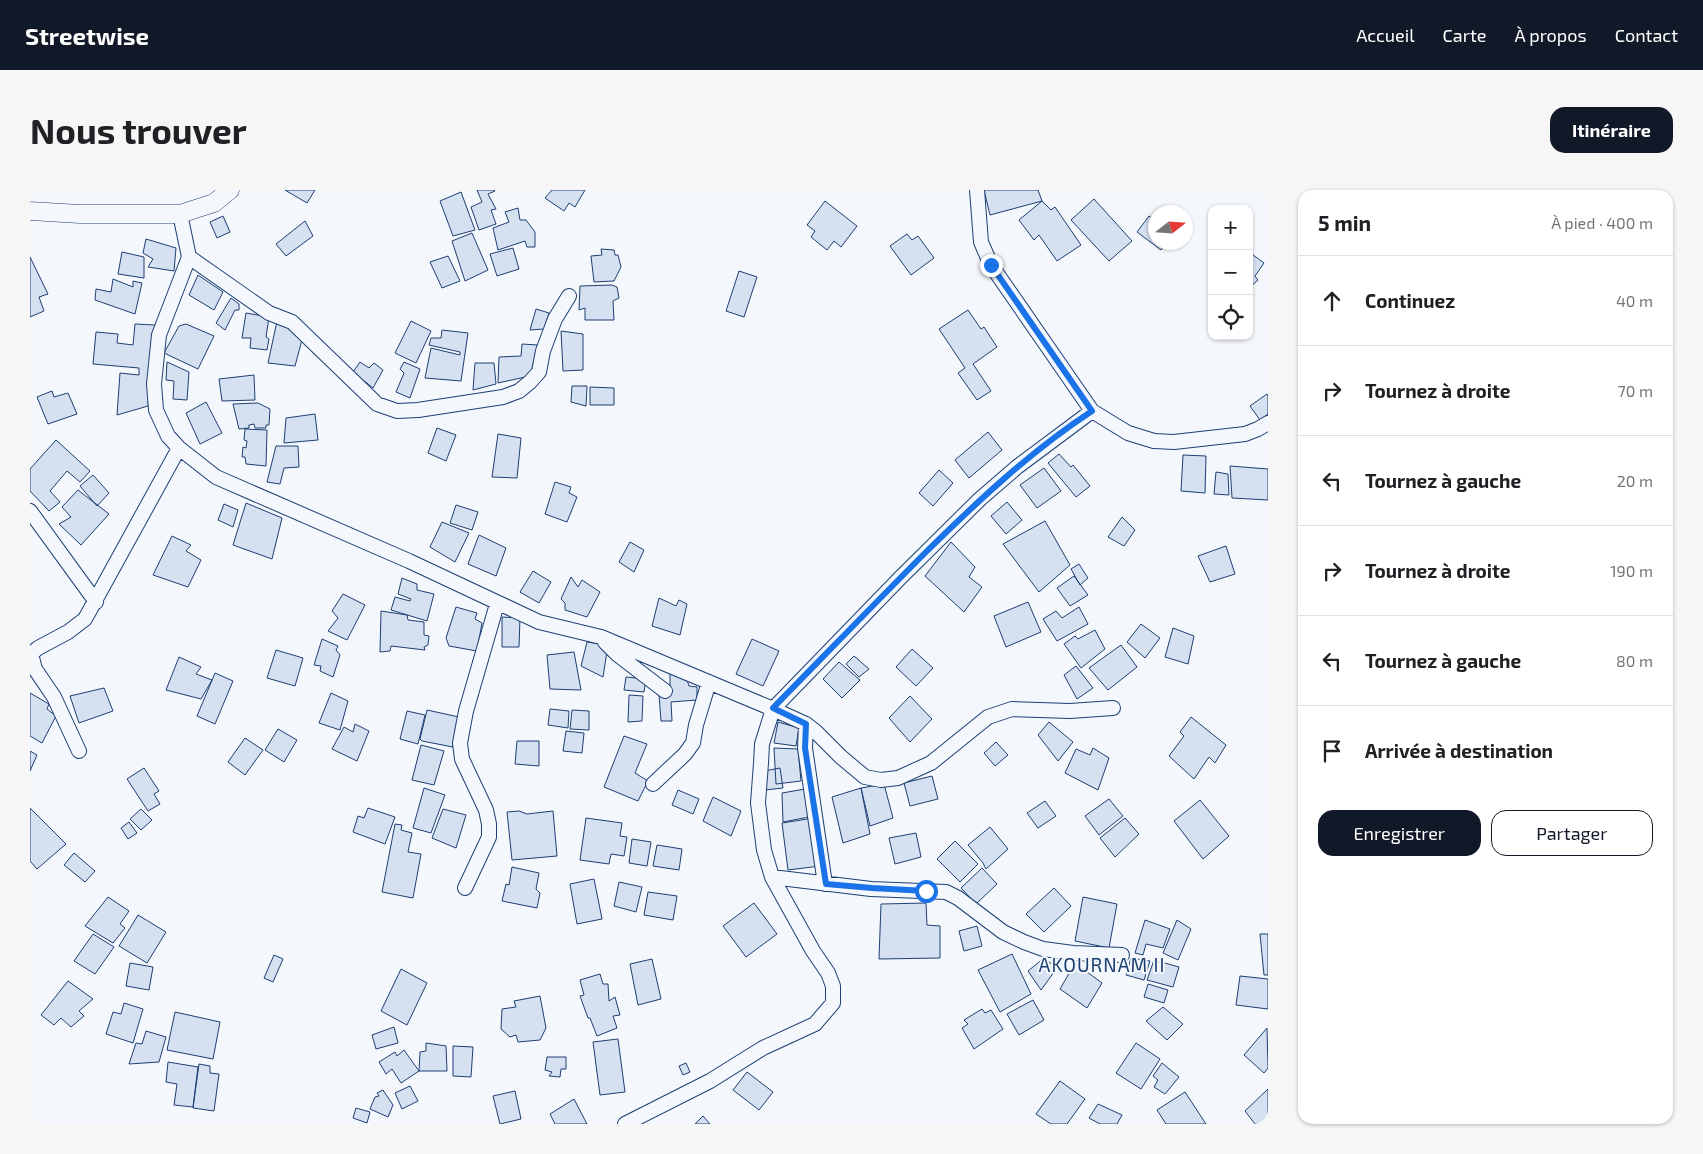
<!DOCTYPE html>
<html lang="fr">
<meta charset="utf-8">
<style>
body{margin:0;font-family:"Exo 2",sans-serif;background:#f6f6f6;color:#202124}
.controls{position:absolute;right:15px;top:15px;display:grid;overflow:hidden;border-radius:10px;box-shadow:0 1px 4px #0004}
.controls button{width:45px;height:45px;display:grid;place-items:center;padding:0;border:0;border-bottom:1px solid #e0e0e0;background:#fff;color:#202124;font:25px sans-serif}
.compass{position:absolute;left:1118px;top:15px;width:45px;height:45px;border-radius:50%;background:#fff;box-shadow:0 1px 4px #0004;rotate:73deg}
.stop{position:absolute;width:15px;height:15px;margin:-11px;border:4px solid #1a73e8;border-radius:50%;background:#fff}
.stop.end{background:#1a73e8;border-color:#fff;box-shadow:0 1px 5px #0008}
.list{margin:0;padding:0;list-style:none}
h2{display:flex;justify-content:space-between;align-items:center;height:65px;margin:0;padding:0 20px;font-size:21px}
h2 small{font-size:16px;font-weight:400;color:#757577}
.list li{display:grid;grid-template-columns:32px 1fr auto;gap:15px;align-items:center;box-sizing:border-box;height:90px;padding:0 20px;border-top:1px solid #e0e0e0}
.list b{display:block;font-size:19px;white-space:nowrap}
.list em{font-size:16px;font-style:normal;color:#757577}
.actions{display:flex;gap:10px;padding:15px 20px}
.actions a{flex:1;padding:11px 0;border:1px solid #111827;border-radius:15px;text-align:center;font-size:18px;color:#111827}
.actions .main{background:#111827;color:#fff}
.icon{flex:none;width:28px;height:28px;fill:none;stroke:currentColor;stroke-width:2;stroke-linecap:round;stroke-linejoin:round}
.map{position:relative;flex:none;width:1238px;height:934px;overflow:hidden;border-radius:15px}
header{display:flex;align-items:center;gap:30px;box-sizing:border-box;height:70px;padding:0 25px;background:#111827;color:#fff}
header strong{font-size:24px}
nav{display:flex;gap:28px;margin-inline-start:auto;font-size:18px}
.intro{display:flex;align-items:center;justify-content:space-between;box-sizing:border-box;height:120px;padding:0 30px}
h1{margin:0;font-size:35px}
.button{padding:12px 22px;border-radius:15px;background:#111827;color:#fff;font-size:18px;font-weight:700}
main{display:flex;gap:30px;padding:0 30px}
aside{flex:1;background:#fff;border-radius:15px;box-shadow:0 1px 4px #0004}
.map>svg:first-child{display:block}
.building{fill:#d5e0f0;stroke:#1d3f73}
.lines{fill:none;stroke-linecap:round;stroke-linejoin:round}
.minor-casing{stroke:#1d3f73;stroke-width:16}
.tertiary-casing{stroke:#1d3f73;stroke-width:19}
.minor{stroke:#f4f7fb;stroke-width:14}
.tertiary{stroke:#f4f7fb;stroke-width:18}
.route{stroke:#1a73e8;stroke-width:6}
.labels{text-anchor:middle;stroke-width:4;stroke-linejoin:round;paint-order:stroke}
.quarter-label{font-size:19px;letter-spacing:1px;fill:#1d3f73;stroke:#f4f7fb}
</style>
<header>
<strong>Streetwise</strong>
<nav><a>Accueil</a><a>Carte</a><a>À propos</a><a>Contact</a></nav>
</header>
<div class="intro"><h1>Nous trouver</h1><a class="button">Itinéraire</a></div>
<main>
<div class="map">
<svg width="1238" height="934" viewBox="0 0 1238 934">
<rect width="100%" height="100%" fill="#f4f7fb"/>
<!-- building -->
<path class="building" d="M255,0H285L277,13Z
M447,0H464L465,1L458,4L466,19L461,20L466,34L449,40L441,17L452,12Z
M522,0H555L545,17L539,13L534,21L515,8Z
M954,0H1008L1012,11L960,25Z
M431,2L445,40L423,46L410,11Z
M1064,9L1102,51L1079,71L1041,30Z
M795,11L827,36L811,57L804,51L797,60L781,47L785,41L777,35Z
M1012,11L1021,20L1025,17L1051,55L1027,71L1009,45L1004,50L989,30Z
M488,18L490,30H496L505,42V57H497L495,51L468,60L463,38L479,32L475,22Z
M193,26L200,42L187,48L180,32Z
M1119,26L1126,31V52H1136L1131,60L1107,42Z
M275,31L283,46L256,66L246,54Z
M442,43L458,80L435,91L422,51Z
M877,44L882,50L888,46L904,68L881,85L860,56Z
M116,49L146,58L144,81L118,77L123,69L113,63Z
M483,58L489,79L467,86L460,64Z
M571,59L584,60L585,65H588L591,77L584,91L564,92L561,66L572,65Z
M92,62L114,67V88L88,84Z
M1219,62L1234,73L1225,86L1228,90L1219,98Z
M418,66L430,91L412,98L400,72Z
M0,67L18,104L9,107L14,121L0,127Z
M709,81L727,87L714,127L696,121Z
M168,85L193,102L184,120L159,105Z
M83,89L103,97V91L112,93L105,124L65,110L66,99L81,102Z
M582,95L587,97L589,108L583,111L584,130H555V118L549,120L550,96Z
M201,108L209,114V120H205L195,140L186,133Z
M506,119L519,123L514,139L500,140Z
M938,120L951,139L954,137L967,157L943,174L961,201L947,210L928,183L935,178L909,139Z
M216,123L239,127L236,147L239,149L237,160L220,158L221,148H212Z
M247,131L265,135L273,146L265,176L238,173Z
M381,131L401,141L386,173L365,163Z
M105,134L125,135L118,216L87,225L90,183L109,185V178L63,174L66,142L88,144L87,153L103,155Z
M156,134L184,146L168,179L134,163L149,136Z
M412,140L438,143L431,191L395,188L401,158L430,165V162L399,155L401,148H411Z
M531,141L553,144V180L533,181Z
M492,154L508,155L500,186L468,193L469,167L491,166Z
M137,172L159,182L157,210L143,209L144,191L136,190Z
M330,172L339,178L344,173L353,180L343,198L323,182Z
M374,172L390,179L380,208L366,202L374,183L370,179Z
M445,173H464L466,194L443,200Z
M224,185L225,210L192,211L189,189Z
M542,196H557L556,216L541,212Z
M560,197L584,198V215H560Z
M22,201L24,207L38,203L47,224L18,234L7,207Z
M1237,204L1238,206V224L1230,230L1220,216Z
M176,212L192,243L170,254L156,223Z
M228,213L240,219L239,235H236V238H225L224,234L219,235V238L209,239L203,214Z
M285,224L288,250L254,253L256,228Z
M407,238L426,245L416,271L398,263Z
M215,239L237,240L236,276L216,274L215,267H212L213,257L216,258L217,251L214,250Z
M958,242L972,260L939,288L925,270Z
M468,244L491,248L487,288L462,287Z
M26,250L60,281L50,292L37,281L20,301L30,312L19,321L0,301V279Z
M246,256H268L269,277L254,278L250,294L237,292Z
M1029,264L1041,277L1043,275L1060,296L1046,307L1018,273Z
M1153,265L1176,266L1175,303L1151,301Z
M1200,276L1238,279V310L1202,308Z
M1014,278L1031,301L1007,318L990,295Z
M909,280L923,293L903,316L889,303Z
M1186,282L1198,284L1199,305L1184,304Z
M63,285L79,303L67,316L50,296Z
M525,292L541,297L539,303L547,307L537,332L515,324Z
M48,300L79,324L51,355L29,334L41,327L32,317Z
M977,312L992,330L976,344L961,326Z
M216,313L252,328L242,369L203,355Z
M194,314L208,320L203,337L188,330Z
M426,315L448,322L442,340L420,333Z
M1092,327L1105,340L1094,356L1078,347Z
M1015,331L1040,375L1009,402L973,354Z
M412,332L439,343L425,372L400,357Z
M449,345L476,358L466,386L438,374Z
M142,346L161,355L156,361L171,370L158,397L123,385Z
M600,352L614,360L604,382L589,372Z
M921,352L945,377L939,387L952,397L934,422L895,386Z
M1196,356L1205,384L1180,392L1168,366Z
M1049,374L1058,388L1050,395L1041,379Z
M503,381L521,392L509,413L490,402Z
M1044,386L1058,405L1040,416L1027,398Z
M541,387L548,397L552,390L570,402L557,427L535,420V413L531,409Z
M372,388L387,394V400L404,404L397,431L361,420L365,407L380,411L381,409L368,404Z
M313,404L335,415L317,450L298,441L308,428L302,421Z
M629,408L646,416L649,410L657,414L650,445L622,436Z
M998,412L1011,442L976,457L964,426Z
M426,417L447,423L445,429L452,433L447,461L419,456L416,448Z
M1049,417L1058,434L1027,451L1013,429L1026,421L1032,428Z
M351,421L377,425L378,430L394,432V445L399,446L398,455L394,457L395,460L361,456L360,461L350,462Z
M472,427L490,428L489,457H472Z
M1111,434L1130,448L1115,468L1097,452Z
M1143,438L1164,446L1158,474L1135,467Z
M1065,440L1075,459L1051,478L1034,454L1045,446L1048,449Z
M292,449L308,456L306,460L310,465L303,487L290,481L291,476L284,475Z
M722,449L749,461L733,496L706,484Z
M557,452L578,455L573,487L551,476Z
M1091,455L1107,477L1078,500L1059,478Z
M882,459L903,478L886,496L866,477Z
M246,460L273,468L265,496L237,488Z
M544,462L551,500L520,499L517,465Z
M824,466L839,479L829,487L816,474Z
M149,467L171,477L166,484L182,490L171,509L136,500Z
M809,472L830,490L812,508L793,489Z
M1046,476L1063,498L1047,509L1034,485Z
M185,483L203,491L185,534L167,526Z
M640,483L655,484L659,496L667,497V510L641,512L642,531H631L629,505L640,504Z
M596,487L616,489L614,502L594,500Z
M74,498L83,521L49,533L40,506Z
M0,503L19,514L17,519L26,526L12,553L0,546Z
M301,503L318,511L310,540L289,533Z
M599,505L613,506L612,531L598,532Z
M880,506L902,529L880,552L859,528Z
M520,519L539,521L538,538L518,535Z
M397,520L429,527L423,557L392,551L390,549Z
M542,520L559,521V540L540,539Z
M377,521L395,525L388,554L370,549Z
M1161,527L1196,555L1185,573L1179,567L1164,589L1139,566L1154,546L1150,542Z
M748,532L769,538L766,556L744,553Z
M1019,532L1043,552L1028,571L1008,545Z
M325,534L339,541L327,571L302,559L314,537L323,542Z
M248,539L267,550L254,572L235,560Z
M536,541L554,543L552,563L533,561Z
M594,546L617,554L605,583L618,591L608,611L574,597Z
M215,548L233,560L215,585L198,572Z
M487,551H509V576L485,574Z
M966,552L978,565L965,576L954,563Z
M391,555L414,561L404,595L382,590Z
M744,558L768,559L771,591L746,594Z
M1063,558L1079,568L1068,600L1035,583L1046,559L1060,565Z
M0,561L7,565L0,581Z
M114,578L129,601L124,604L130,614L118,621L97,589Z
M750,578L753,598L735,600L734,581Z
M902,586L908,609L880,616L874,593Z
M854,594L863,628L840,636L831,598Z
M394,598L415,605L401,643L383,638Z
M831,598L840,644L813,653L802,607Z
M775,599L779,627L753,632L752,603Z
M648,600L669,609L663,624L642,615Z
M683,607L711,621L701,646L673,631Z
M1079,609L1093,626L1069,645L1055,626Z
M1170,610L1199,646L1173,669L1144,631Z
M1015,611L1026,626L1008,638L997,623Z
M0,618L36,654L7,679L0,671Z
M338,618L365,627L355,654L323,642L328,626L334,628Z
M111,619L122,630L111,640L100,629Z
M413,619L436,625L426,658L402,648Z
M489,621L497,624L523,621L527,666L482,670L477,622Z
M556,628L592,633L590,646L597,647L594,666L581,664L579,674L550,670Z
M784,628L790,676L758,680L752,633Z
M1095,628L1109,644L1085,667L1070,648Z
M99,632L107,643L98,649L91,638Z
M365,634L372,635L371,640L382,643L378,662L391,664L383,708L352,702Z
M960,637L978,659L956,679L953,673L938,655Z
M886,643L891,667L865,674L859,648Z
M602,649L621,652L617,676L599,673Z
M925,651L948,674L930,692L907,669Z
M627,655L652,659L649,680L623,676Z
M44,663L65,681L55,692L34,675Z
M482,677L509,683L506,699L510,703L507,718L472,711L476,694L479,695Z
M952,678L967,694L946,714L931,698Z
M564,689L572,729L547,734L540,694Z
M589,692L612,697L606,722L584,716Z
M1024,698L1041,716L1014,742L996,724Z
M618,702L647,706L643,730L614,725Z
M78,707L99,721L90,734L95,738L83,753L55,736Z
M1053,707L1087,714L1079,758L1045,751Z
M724,713L747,744L716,767L693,736Z
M896,713L897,735L910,736V768L849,769L851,714Z
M108,725L136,742L117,773L89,756Z
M1115,730L1140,739L1133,758L1116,754L1113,765L1105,763Z
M1147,730L1161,739L1148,770L1133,763Z
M947,736L952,756L934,761L929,741Z
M63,744L84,757L65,784L44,771Z
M1230,744H1238V785H1234Z
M982,764L1001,804L970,822L948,780Z
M244,765L253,769L243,792L234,788Z
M1014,768L1027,778L1011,800L998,781Z
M1101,768L1120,771L1114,790L1096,785Z
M622,769L631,809L608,815L600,774Z
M1124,770L1149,777L1143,797L1117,790Z
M100,773L123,777L119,800L96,796Z
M1045,773L1072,793L1057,818L1030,799Z
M371,779L397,793L377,835L351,821Z
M570,784L573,794H578L579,811L585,807L590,825L583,826L587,838L567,846L560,828H558L550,806L554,805L550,790Z
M1210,786L1238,789V819L1206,815Z
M38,791L63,809L49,821L54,826L41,837L31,828L24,835L11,825Z
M1118,794L1138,800L1134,813L1114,807Z
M510,806L516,838L510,850L488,852L486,845L480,847L471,839L472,819L486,817L484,811Z
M1003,810L1014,830L989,845L977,824Z
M94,813L113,819L103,853L76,844L83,822L91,824Z
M1133,817L1153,834L1137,850L1116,831Z
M952,819L955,823L961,820L973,839L944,859L932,838L938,834L934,830Z
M145,822L190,832L183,869L137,860Z
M364,837L368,853L346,859L342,845Z
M1237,838L1238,878L1234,883L1214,865Z
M116,841L136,847L129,872L99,874L106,853L112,854Z
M588,849L595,902L570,905L563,852Z
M396,853L416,856L417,881H389L390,862L396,861Z
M1106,853L1130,869L1111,899L1086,883Z
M423,856L443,857L441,887L423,886Z
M374,860L389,881L371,893L362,879L356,884L349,872L365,862L367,866Z
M517,867H536V879H531L530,887L519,886L522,882L515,880Z
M138,872L168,877L163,917L144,915L147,894L136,892Z
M656,873L660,882L653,885L649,876Z
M1132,873L1149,887L1135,904L1124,897L1128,890L1123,886Z
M169,874L180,876V883L189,884L184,921L163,918Z
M717,882L743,902L729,920L703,900Z
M1030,891L1055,909L1037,934H1021L1006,924Z
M380,896L388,911L372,919L365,903Z
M1238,899V934H1225L1215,921Z
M353,900L363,915L358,927L340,919L345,907L349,906L347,903Z
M485,901L491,929L470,934L463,906Z
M1155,902L1176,934H1136L1127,920Z
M544,909L557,934H525L520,924Z
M1068,914L1092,925L1087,934H1070L1059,928Z
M326,918L340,922L337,933L323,928Z
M673,926L680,934H665Z"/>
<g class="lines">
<defs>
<path id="minor" d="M150,24L159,67L129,145L124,194L126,220L138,246L149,258L186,287L379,371L509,432L571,447L743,519L776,534L785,541L811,567L835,587L851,590L868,588L901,573L958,527L982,519L1040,521L1083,518
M159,67L239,123L262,132L347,214L367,221L388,220L473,207L489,201L500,192L509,182L513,161L525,129L539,106
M1062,221L1098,243L1124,251L1144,252L1215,244L1228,239L1238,233
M0,321L66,412
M575,452L588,465L635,501
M776,534L775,558L795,694
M49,561L24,507L5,479L1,464L8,458L38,442L55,429L149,258
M623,594L655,564L663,553L666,535L679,492
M742,687L841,699L916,702L928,708L973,742L994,752L1013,759L1043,763L1092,765
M435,698L459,647V634L456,620L432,569L430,553L436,521L467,414
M595,934L680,891L733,858L785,834L803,813V796L798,783L783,761L742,687L734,660L728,613L731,573L732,554L743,519L871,387L950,309L987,277L1062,221L961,75L951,52L947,0"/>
<path id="tertiary" d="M0,21L50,24H150L184,13L200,0"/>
</defs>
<!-- minor casing -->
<use href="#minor" class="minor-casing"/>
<!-- tertiary casing -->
<use href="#tertiary" class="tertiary-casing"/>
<!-- minor -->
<use href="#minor" class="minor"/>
<!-- tertiary -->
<use href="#tertiary" class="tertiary"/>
</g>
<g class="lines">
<!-- route -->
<path class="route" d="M896,701L842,698L796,694L775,558L776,534L743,518C794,466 845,413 897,361C949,310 1001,261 1062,221L961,75"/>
</g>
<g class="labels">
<!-- quarter labels -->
<g class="quarter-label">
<text x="1072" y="782">AKOURNAM II</text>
</g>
</g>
</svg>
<div class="controls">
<button>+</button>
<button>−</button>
<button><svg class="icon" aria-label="locate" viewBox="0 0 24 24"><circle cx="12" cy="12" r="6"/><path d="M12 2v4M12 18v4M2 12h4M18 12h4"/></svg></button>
</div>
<svg class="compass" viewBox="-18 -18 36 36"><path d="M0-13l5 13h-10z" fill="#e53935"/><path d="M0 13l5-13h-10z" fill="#757577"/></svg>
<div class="stop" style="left:896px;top:701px"></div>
<div class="stop end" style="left:961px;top:75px"></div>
</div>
<aside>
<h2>5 min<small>À pied · 400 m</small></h2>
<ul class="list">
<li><svg class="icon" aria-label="ahead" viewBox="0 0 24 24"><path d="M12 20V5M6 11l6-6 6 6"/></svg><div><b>Continuez</b></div><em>40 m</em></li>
<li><svg class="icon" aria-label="right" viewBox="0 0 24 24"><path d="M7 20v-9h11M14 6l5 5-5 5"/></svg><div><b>Tournez à droite</b></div><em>70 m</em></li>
<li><svg class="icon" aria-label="left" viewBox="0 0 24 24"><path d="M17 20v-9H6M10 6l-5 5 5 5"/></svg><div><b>Tournez à gauche</b></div><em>20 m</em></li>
<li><svg class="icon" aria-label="right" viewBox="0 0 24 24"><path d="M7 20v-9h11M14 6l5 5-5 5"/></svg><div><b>Tournez à droite</b></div><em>190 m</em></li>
<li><svg class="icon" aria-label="left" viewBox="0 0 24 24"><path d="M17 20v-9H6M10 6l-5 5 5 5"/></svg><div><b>Tournez à gauche</b></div><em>80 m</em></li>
<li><svg class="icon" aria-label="arrive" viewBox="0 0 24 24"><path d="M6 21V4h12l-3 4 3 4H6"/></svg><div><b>Arrivée à destination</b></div></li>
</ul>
<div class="actions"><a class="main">Enregistrer</a><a>Partager</a></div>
</aside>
</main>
